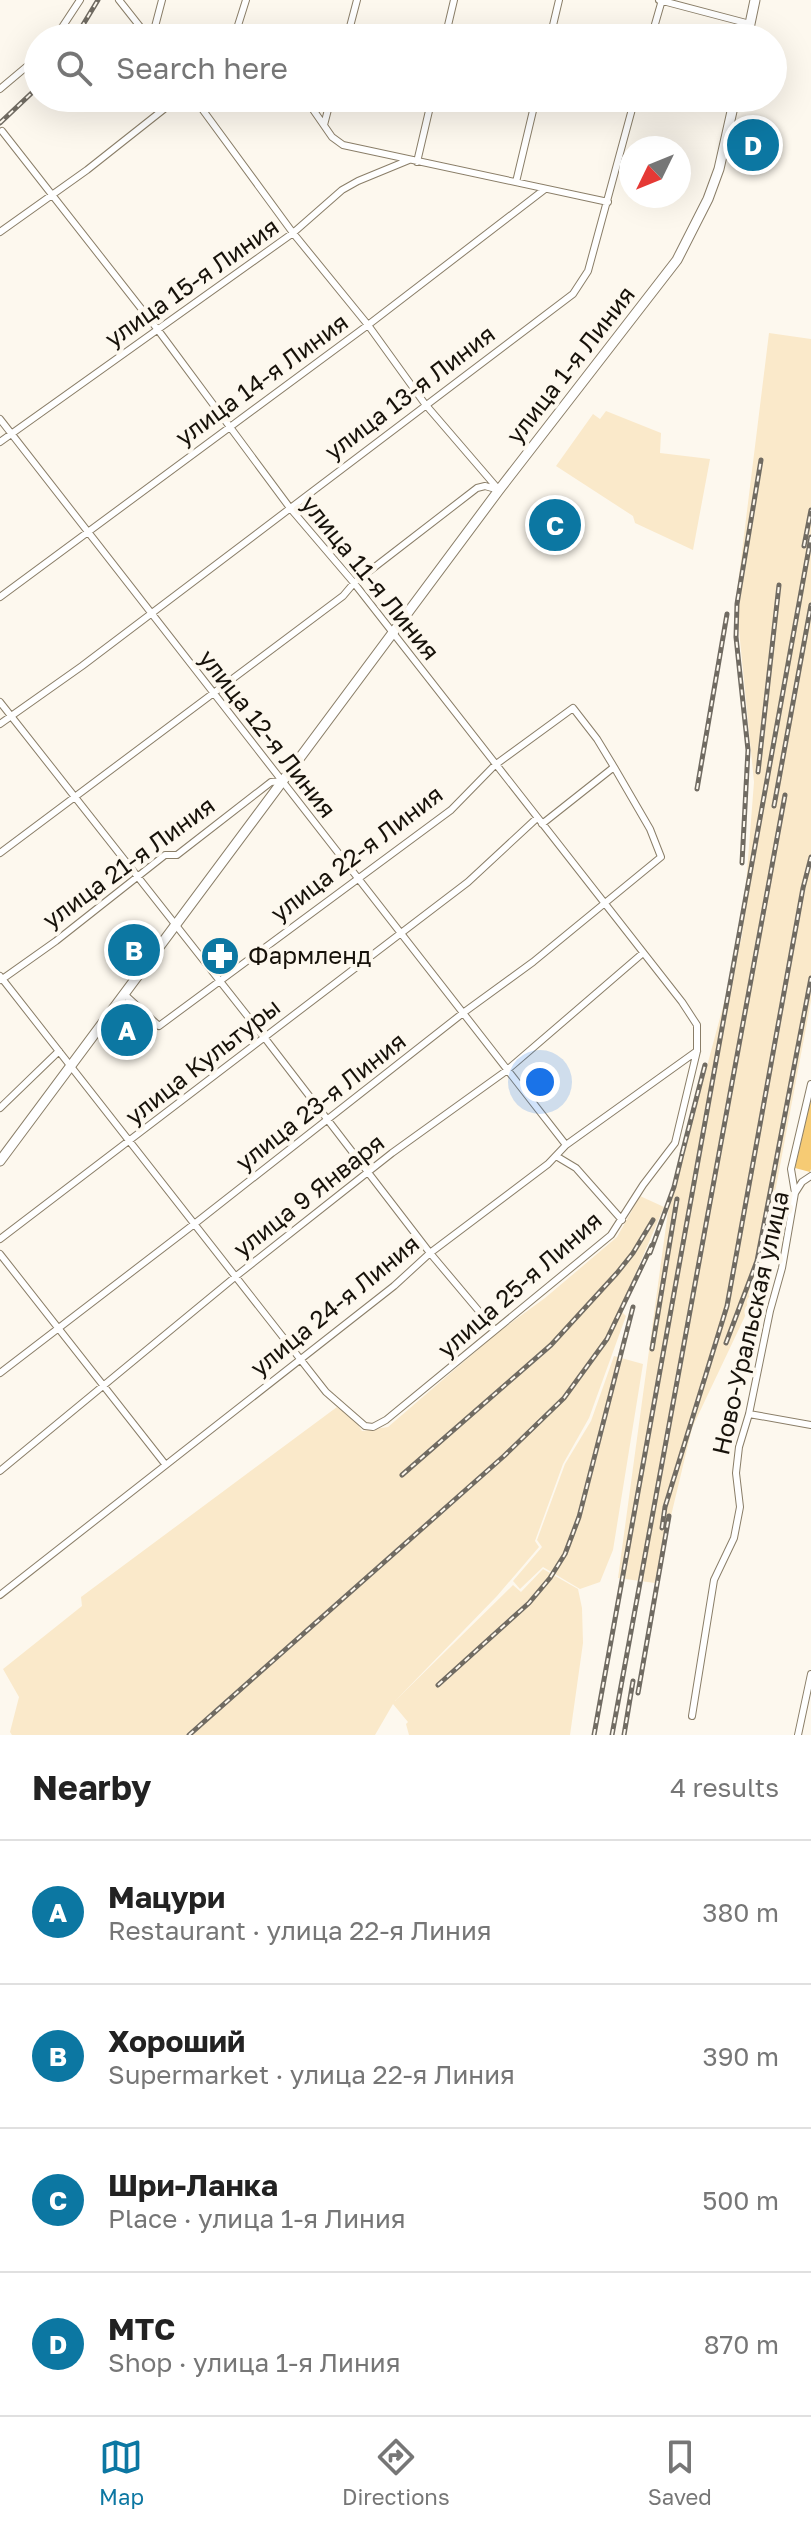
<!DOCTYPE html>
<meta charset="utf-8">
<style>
body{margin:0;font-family:"Golos Text",sans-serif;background:#f6f6f6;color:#222}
.compass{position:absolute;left:619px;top:136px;width:72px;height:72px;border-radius:50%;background:#fff;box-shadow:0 8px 32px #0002;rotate:227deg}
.you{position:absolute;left:540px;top:1082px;width:28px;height:28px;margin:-20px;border:6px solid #fff;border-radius:50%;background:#1a73e8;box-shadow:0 0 0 12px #1a73e833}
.badge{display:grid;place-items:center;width:52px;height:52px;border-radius:50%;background:#0c77a2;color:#fff;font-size:26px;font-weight:700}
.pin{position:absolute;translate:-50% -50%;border:4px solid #fff;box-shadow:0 2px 8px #0006}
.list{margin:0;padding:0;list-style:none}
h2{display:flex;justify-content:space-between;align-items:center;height:104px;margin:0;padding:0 32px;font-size:34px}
h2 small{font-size:26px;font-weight:400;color:#767676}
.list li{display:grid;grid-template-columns:52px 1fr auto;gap:24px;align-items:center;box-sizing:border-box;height:144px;padding:0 32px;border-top:2px solid #e0e0e0}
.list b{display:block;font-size:30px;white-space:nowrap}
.list p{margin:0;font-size:26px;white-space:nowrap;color:#767676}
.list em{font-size:26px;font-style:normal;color:#767676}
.icon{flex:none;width:44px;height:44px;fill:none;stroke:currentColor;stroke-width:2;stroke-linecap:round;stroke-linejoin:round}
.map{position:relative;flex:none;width:811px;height:1735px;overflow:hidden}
.search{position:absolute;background:#fff;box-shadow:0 8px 32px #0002;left:24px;right:24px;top:24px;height:88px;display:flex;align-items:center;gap:20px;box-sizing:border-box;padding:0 28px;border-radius:44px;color:#767676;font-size:30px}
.sheet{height:680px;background:#fff}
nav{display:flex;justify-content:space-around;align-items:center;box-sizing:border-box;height:112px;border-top:2px solid #e0e0e0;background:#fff;font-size:22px;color:#767676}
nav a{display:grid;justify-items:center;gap:4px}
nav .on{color:#0c77a2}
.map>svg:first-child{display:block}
.built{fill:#fae9ca}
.green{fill:#f6cb74}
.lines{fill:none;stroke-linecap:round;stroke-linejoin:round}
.street-casing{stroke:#8a7e68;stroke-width:8}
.secondary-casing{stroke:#8a7e68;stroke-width:11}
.street{stroke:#fff;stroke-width:6}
.secondary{stroke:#fff;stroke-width:9}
.rail-casing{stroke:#706b62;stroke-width:5}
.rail{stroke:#fdf8ee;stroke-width:2;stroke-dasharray:6;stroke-linecap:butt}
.labels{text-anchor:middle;stroke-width:8;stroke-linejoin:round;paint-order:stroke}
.street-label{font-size:24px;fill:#17120a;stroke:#fdf8ee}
.poi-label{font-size:24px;fill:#17120a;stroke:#fdf8ee;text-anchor:start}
</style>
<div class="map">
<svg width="811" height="1735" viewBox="0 0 811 1735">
<rect width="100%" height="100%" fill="#fdf8ee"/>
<!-- built -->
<path class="built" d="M769,333L811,339V1001L756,1293L692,1428L655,1583L618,1578L668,1211L742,936L754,782L736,600Z
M606,411L661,433L660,453L710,459L693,550L635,523L633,516L556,466L593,414L600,419Z
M640,1196L664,1207L620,1310L626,1316L589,1418L563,1464L535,1541L539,1547L497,1596L395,1701L513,1585L521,1592L543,1569L578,1589L582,1608L583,1643L570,1735H409L406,1724L408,1722L393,1704L375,1735H12L10,1732L19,1697L3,1669L82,1606L81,1597L337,1407L355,1420L362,1431L388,1427L497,1333L545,1298L617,1237Z
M614,1356L643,1364L613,1550L600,1582L580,1589L543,1567L520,1589L513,1581L542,1547L537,1540L565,1464L591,1421Z"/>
<!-- green -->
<path class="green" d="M811,1099V1169L810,1172L795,1168Z"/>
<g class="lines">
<defs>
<path id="street" d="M119,0L149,38
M659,0L750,24
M55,38L80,0
M152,38L162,0
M234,38L246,0
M347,38L357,0
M445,38L454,0
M550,38L559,0
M651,38L662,0
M0,89L38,57
M194,98L293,233L368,325L425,404L499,490
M305,98L332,137L343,145L608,202
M324,125L331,98
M417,162L432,98
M516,182L536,98
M0,232L87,170L178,98
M0,419L566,1145
M0,442L293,233L342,190L358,181L409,160
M0,597L368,325L545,189
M0,702L264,1037L430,1253L494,1329
M0,724L82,666L573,294L588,271L635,98
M0,853L343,596L354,583L477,488L485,486L499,490
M0,976L326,1392L365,1426L373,1427L386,1420L611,1235L643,1185L675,1143L697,1051V1025L682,1002L354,583L290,508L158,330L2,131
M1,980L56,941L165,855H177L271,782L282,781
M124,994L159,1026L451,810L495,765L573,708L597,739L614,767
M0,1108L59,1051
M556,1156L576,1168L622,1220
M795,1193L791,1169L811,1084
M0,1239L468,882L537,818
M0,1254L165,1464
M0,1373L193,1225L463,1013L533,962L661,857L650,829L614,767L542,824
M749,1414L811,1425
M0,1471L235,1277L392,1153L506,1071L643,953
M0,1595L394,1286L430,1253L548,1164L566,1145L697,1051
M692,1716L714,1580L734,1538L740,1507L736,1473L739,1447L749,1414L770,1311L782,1268L795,1193L802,1182L811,1176
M798,1735L811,1674"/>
<path id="secondary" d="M747,38L755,0
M0,1161L499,490L677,260L708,199L719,169L735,98"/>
</defs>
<!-- street casing -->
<use href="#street" class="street-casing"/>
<!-- secondary casing -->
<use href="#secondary" class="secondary-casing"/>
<!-- street -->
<use href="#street" class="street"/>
<!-- secondary -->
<use href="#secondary" class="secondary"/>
<defs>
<path id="rail" d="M75,38L98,0
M0,123L38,87
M804,546L811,510
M758,772L779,585
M697,789L727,614
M774,806L811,605
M742,863L748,750L736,637L737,604L761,460
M682,1154L705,1065
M650,1253L674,1187L684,1146
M726,1343L757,1261L811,978
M652,1349L677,1199
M402,1475L551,1345L617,1273L633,1253L653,1220
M662,1528L665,1507L727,1306L803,888L811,857
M438,1685L529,1603L550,1578L565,1554L579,1517L633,1307
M638,1693L669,1516
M189,1735L504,1456L564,1398L607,1339L652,1245
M594,1735L811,537
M612,1735L785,795
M624,1735L633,1681"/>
</defs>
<!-- rail casing -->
<use href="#rail" class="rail-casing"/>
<!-- rail -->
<use href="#rail" class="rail"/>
</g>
<!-- icons -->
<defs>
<symbol id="pharmacy-disc" viewBox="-11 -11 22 22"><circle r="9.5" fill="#0c77a2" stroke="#fdf8ee"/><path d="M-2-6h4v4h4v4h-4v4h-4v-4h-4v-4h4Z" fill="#fff"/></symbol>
</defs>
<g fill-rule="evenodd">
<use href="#pharmacy-disc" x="198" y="934" width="44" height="44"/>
</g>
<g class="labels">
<!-- street labels -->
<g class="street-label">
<text transform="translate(192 283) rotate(-35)" y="8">улица 15-я Линия</text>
<text transform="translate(571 365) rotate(-52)" y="8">улица 1-я Линия</text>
<text transform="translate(262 380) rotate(-36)" y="8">улица 14-я Линия</text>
<text transform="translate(410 393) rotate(-37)" y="8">улица 13-я Линия</text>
<text transform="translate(370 578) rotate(51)" y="8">улица 11-я Линия</text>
<text transform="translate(267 734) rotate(52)" y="8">улица 12-я Линия</text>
<text transform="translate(357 854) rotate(-37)" y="8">улица 22-я Линия</text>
<text transform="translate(129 863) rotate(-36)" y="8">улица 21-я Линия</text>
<text transform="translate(203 1062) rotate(-38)" y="8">улица Культуры</text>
<text transform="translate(321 1102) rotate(-38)" y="8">улица 23-я Линия</text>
<text transform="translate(309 1196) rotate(-38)" y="8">улица 9 Января</text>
<text transform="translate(520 1285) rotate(-41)" y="8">улица 25-я Линия</text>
<text transform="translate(335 1306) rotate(-39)" y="8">улица 24-я Линия</text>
<text transform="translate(751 1323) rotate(-77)" y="8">Ново-Уральская улица</text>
</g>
<!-- poi labels -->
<g class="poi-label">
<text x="248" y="964">Фармленд</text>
</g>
</g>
</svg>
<svg class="compass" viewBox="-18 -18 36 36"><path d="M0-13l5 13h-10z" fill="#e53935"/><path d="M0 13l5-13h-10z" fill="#767676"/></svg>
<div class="you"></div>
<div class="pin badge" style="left:127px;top:1030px">A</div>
<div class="pin badge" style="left:134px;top:950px">B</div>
<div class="pin badge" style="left:555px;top:525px">C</div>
<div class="pin badge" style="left:753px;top:145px">D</div>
<div class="search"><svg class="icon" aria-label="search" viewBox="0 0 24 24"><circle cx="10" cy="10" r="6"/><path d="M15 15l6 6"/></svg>Search here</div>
</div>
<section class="sheet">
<h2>Nearby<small>4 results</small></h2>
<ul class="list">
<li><span class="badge">A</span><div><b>Мацури</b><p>Restaurant · улица 22-я Линия</p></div><em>380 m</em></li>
<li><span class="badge">B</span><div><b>Хороший</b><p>Supermarket · улица 22-я Линия</p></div><em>390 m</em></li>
<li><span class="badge">C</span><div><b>Шри-Ланка</b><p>Place · улица 1-я Линия</p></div><em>500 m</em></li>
<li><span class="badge">D</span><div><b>МТС</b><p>Shop · улица 1-я Линия</p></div><em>870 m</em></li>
</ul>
</section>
<nav>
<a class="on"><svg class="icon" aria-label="map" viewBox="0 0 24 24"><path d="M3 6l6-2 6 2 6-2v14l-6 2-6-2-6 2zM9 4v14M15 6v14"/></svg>Map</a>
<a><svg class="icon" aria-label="directions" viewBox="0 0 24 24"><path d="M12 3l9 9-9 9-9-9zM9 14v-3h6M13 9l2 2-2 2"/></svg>Directions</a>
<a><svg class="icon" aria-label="saved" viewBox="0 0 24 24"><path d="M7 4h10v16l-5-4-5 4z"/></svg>Saved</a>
</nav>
